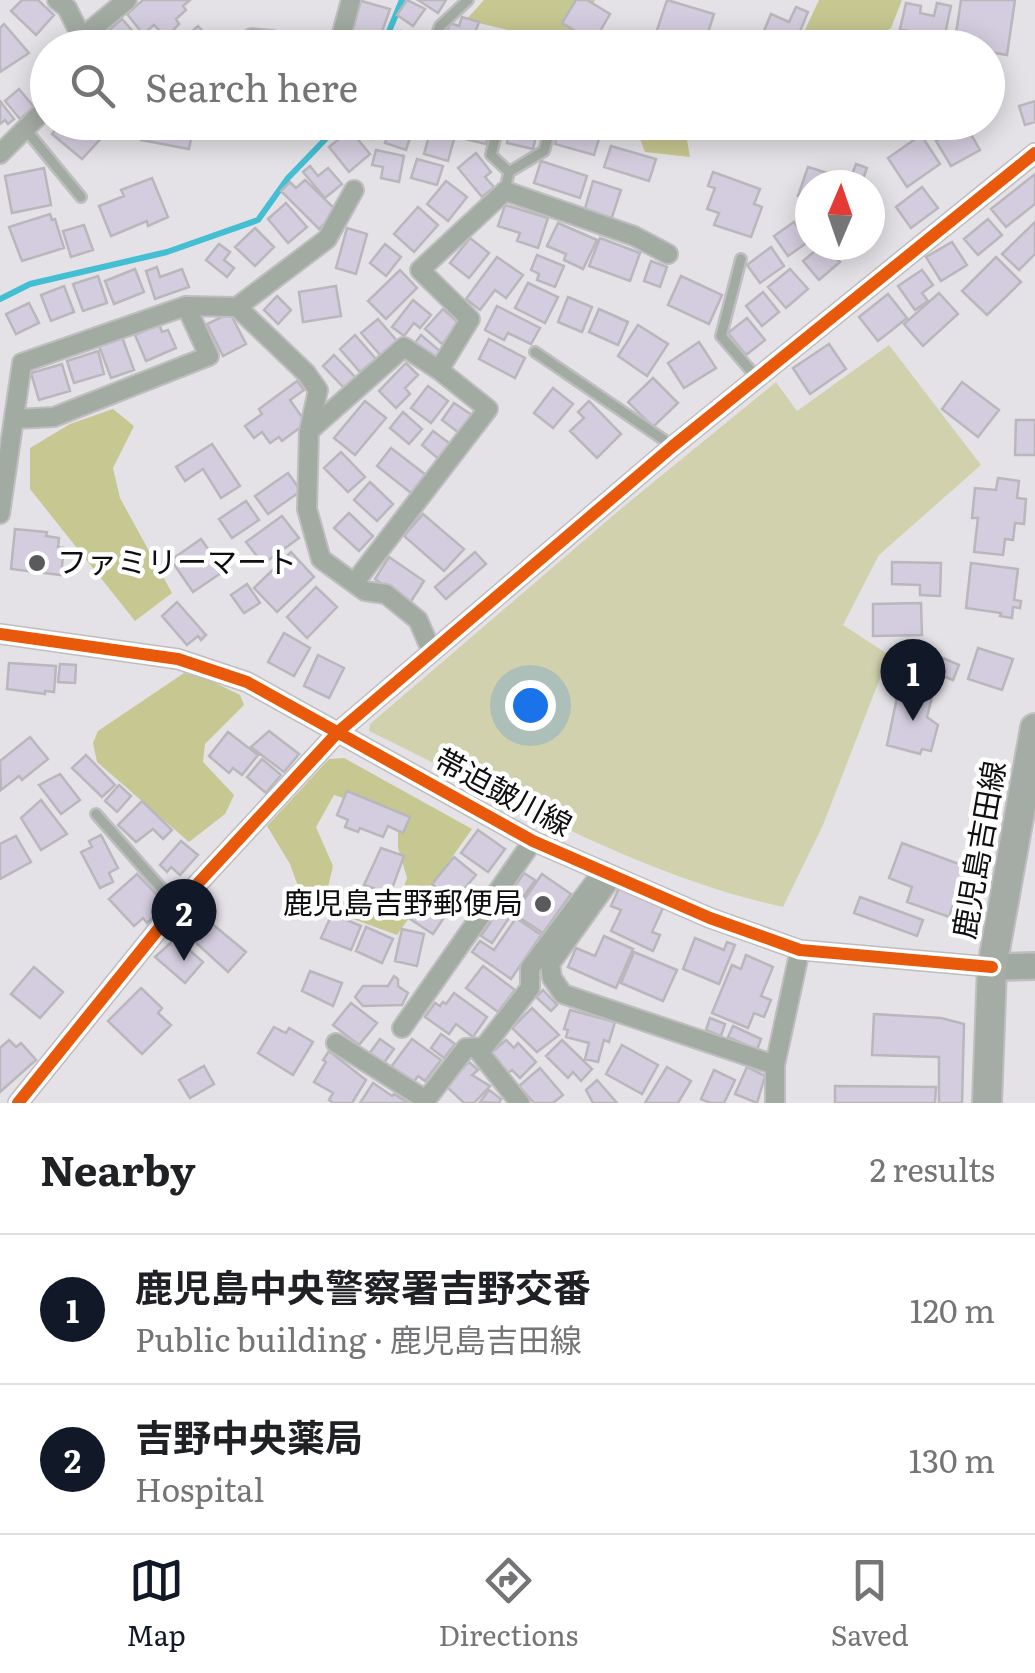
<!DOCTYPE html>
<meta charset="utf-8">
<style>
body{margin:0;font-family:Literata,"Noto Sans JP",serif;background:#f2f2f2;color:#202124}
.compass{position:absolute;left:795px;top:170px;width:90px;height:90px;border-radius:50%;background:#fff;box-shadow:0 5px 25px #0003;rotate:2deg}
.you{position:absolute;left:530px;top:705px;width:35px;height:35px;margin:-25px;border:8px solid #fff;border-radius:50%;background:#1a73e8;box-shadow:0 0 0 15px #1a73e833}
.badge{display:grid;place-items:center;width:65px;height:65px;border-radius:50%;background:#111827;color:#fff;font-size:32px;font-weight:700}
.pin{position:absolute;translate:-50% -82px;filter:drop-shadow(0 2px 5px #0008)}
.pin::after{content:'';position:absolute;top:52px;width:35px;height:30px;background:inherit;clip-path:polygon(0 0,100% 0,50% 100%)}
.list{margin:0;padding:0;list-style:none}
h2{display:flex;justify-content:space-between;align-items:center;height:130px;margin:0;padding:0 40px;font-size:42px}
h2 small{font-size:32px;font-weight:400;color:#757577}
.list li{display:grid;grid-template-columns:65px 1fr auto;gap:30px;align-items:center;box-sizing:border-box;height:150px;padding:0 40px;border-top:2px solid #e0e0e0}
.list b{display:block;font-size:38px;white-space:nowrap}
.list p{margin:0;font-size:32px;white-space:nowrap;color:#757577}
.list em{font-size:32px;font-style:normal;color:#757577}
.icon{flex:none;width:55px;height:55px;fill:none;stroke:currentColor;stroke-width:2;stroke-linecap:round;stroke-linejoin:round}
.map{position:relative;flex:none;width:1035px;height:1103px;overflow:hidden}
.search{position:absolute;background:#fff;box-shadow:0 5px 25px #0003;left:30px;right:30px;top:30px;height:110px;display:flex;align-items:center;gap:25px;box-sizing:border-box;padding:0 35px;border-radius:55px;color:#757577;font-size:38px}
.sheet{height:430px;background:#fff}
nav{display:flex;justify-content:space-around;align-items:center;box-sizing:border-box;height:140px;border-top:2px solid #e0e0e0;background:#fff;font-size:28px;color:#757577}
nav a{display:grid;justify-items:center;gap:5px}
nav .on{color:#111827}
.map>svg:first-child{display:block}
.green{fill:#d1d2ad}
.forest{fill:#c7c792}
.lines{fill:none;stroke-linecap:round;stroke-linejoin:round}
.stream{stroke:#44bed2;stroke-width:6}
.building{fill:#d4cddf;stroke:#b9b7bb;stroke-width:2.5}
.service-casing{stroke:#bebdbf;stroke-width:14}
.minor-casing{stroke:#bebdbf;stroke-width:22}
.secondary-casing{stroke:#bebdbf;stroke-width:30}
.primary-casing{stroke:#bebdbf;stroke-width:32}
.service{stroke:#a2aba2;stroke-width:9}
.minor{stroke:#a2aba2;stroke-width:18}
.secondary{stroke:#a1aaa2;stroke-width:25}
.primary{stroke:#a4aca5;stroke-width:28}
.cycleway-casing{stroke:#fff;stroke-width:19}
.cycleway{stroke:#e8590c;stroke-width:12}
.poi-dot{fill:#5a595c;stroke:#fff;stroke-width:4}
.labels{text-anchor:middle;stroke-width:9;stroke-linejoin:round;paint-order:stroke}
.poi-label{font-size:30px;fill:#0f0f11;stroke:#fff;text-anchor:start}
.street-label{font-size:30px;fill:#0f0f11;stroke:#fff}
</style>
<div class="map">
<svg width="1035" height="1103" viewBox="0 0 1035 1103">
<rect width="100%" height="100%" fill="#e4e2e6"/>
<!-- green -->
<path class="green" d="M889,345L981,465L879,555L843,625L889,655L823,825L783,907C640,876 501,795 369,731L370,724L623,507L776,382L797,411Z"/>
<!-- forest -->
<path class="forest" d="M484,0H595L581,25L578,47L466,20Z
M819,0H902L891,28L855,47H797Z
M634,122L684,123L690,157L645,152Z
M113,409L134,426L113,468L120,498L172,593L135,621L30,489V448L70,424Z
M184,673L205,678L240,695L244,705L205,744L203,762L234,795L225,814L189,842L97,762L93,743L98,731Z
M344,758L472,829L397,935L320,907L327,897L370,908L397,906L407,878L398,848V816L334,795L316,827L333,866L328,887L300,892L290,864L267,826L329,759Z"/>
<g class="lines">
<!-- stream -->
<path class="stream" d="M382,48L402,0
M0,299L30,284L167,252L258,220L288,178L342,122"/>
</g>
<!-- building -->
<path class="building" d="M22,0H38L54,15L36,35L11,11Z
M143,0H190L183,6L186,10L176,19L179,24L156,48L150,41L161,32L154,25L143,34L127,14Z
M358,0L390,9L378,43L347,32Z
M407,0L425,9L413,26L397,15Z
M418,0H446L438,13Z
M576,0H587L610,14L594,42L562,23Z
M667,0L714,14L703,48L656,33Z
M961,0H1015L1007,55L988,52V48L954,47Z
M906,3L921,6L920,13L934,16L937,3L951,6L944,39L900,29Z
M796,7L808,12L793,48H784L761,38L771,14L789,22Z
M462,17L479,22L472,41L447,33L450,23L459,26Z
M122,19L146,46L145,48H108L100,38Z
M4,24L29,53L0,72V28Z
M198,26L215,45L212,48H192L184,38Z
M401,31L421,40L418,48H394Z
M489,32L518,42L516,48H483Z
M19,89L34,107L20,119L5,101Z
M0,101L14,119L8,124L5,120L0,124Z
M1035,101V122L1025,125L1019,106Z
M62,122H92L105,134L82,159L52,134Z
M145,122H194L189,149L141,140Z
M357,122H384L373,139L354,126Z
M392,122L414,126L406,150L385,143Z
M465,122H491L486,144L461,138Z
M561,122L603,126L594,155L555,144Z
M753,122H802L800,135L753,126Z
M965,124L980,150L951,166L936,141Z
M510,127L537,132L533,149L507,143Z
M350,130L370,154L349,172L329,147Z
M430,132L454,139L448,161L424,154Z
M921,135L940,164L907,187L888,158Z
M611,146L656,159L649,181L604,167Z
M376,150L404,156L399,182L381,178L383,167L372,165Z
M476,153L491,172L485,177L494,187L482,197L458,168Z
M417,159L443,166L437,185L411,178Z
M541,161L587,176L580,198L534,183Z
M856,164L867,168L861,185H848Z
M310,166L318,176L328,168L342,184L325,198L303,172Z
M808,167L844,178L841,185H810V200L798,196Z
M44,168L51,205L12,213L5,176Z
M713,172L760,189L754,204L762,207L751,237L714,225L719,213L707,209L715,188L708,186Z
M1035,174V204L1006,227L991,209Z
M152,178L168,217L148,226L147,221L111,236L99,206L124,196L121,190Z
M305,180L337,211L319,229L281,191L290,182L296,188Z
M446,181L467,197L448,221L427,204Z
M593,181L621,190L611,220L584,212Z
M922,187L938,208L911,228L896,207Z
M286,203L307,227L288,243L268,219Z
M505,205L548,218L538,248L517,241L520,233L498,226Z
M418,207L438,225L414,252L394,234Z
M50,214L52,220L55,219L64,248L22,261L9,227Z
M988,219L1002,235L978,255L964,239Z
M794,222L808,242L788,256L774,236Z
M1035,222V254L1019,270L1002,254Z
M558,223L597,240L583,269L564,260L566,254L547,246Z
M84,225L93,250L71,257L63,231Z
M255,228L274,247L255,266L235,247Z
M347,228L367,234L356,274L336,268Z
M470,238L489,253L469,278L450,263Z
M600,238L640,253L630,281L589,266Z
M952,242L967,265L941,281L926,257Z
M219,244L230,252L224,260L234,268L227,277L206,260Z
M385,244L401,257L386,276L370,263Z
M822,245L840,262L819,280L803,261Z
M771,247L784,266L760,283L747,265Z
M537,255L564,266L555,287L537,280L539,274L531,270Z
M497,257L523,275L506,298L495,290L480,310L466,299Z
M996,257L1021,282L987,315L962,291Z
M651,261L667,267L660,287L644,281Z
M157,267L160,277L182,269L189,287L155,299L146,271Z
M135,269L144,292L114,304L105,281Z
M790,269L808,289L786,308L768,287Z
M400,270L417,288L386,319L368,301Z
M922,270L933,285L922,293L928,301L915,310L898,286Z
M98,276L107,303L83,311L73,284Z
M681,276L722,295L709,324L668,305Z
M528,283L558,297L545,323L515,308Z
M64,286L74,312L51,321L41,295Z
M336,286L341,316L303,322L299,292Z
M763,292L779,312L762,326L746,306Z
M939,293L958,314L923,346L904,324Z
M888,294L907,318L878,341L859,317Z
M277,296L291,310L278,324L264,310Z
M568,297L592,307L582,332L558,322Z
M413,300L431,315L420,328L414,323L404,336L392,327Z
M29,303L39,323L16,334L6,314Z
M497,306L540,328L531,344L508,333L504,340L485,330Z
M443,309L460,324L442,344L425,329Z
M599,309L628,322L618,345L589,332Z
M230,313L246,344L223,356L207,324Z
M747,318L765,340L746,355L728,333Z
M378,319L398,342L381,356L361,333Z
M159,324L162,332L168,330L176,348L146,361L135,335Z
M638,325L668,344L647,376L618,356Z
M355,335L376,359L360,372L340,349Z
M421,335L441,352L433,361L414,344Z
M122,337L134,370L111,378L99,346Z
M489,339L525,358L515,378L479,359Z
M699,342L716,368L684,388L668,363Z
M829,344L846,369L810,394L793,368Z
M98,351L104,374L74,383L67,361Z
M334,355L358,380L347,391L323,366Z
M406,363L418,375L405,388L410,394L396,408L379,391Z
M62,364L70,391L39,400L31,373Z
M653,378L678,403L653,427L628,402Z
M297,381L304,390L290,400L306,423L282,441L279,437L270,443L262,432L254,438L245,426L262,414L259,409Z
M962,382L999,410L978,437L942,409Z
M428,386L448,401L431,423L411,408Z
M553,388L573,404L553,428L534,413Z
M365,401L386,418L355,455L334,438Z
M589,401L621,434L597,458L570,431L584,418L578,412Z
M454,403L472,415L459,433L442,420Z
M403,412L422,429L409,444L390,428Z
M1016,420H1035V455H1015Z
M433,431L453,446L441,461L422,445Z
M212,444L240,486L221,498L203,469L185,481L176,467Z
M391,448L426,475L411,493L377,466Z
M341,452L365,477L348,492L324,468Z
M288,473L301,491L268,514L255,496Z
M998,478L1019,481L1017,498L1026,499L1024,524L1015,523L1013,540L1005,539L1003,555L974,552L978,518H972L975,488L996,490Z
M370,482L393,504L377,521L354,500Z
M246,501L259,520L232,538L219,519Z
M349,513L373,536L359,551L334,528Z
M423,514L464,549L444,571L404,536Z
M282,516L299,538L263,564L246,542Z
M15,529L47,532L46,536L59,538L58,547L64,548L61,575L11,569Z
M201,539L224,571L193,592L171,560Z
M291,552L314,577L277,612L254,588Z
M475,552L486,564L446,599L435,587Z
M389,557L424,581L410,603L375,579Z
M892,562L941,563L940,596L920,595V585L892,584Z
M971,563L1018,569L1014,600L1021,601L1020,608L1013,607L1012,618L1000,616L1001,613L966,608Z
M247,584L260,603L244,613L231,595Z
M316,587L337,607L307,638L287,617Z
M177,602L206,635L201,640L198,636L187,645L162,616Z
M921,603L922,635L873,636V604Z
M284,633L310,648L294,676L268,662Z
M978,648L1013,659L1002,690L968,679Z
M318,655L344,668L329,698L304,686Z
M938,656L959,665L953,680L931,671Z
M9,663L56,666L54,692L45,691V694L7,689Z
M60,664L76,665L75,683L58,682Z
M911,686L933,693L927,717L938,725L931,751L922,749L920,754L887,745L899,688L910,691Z
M269,731L299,754L284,772L251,747Z
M228,732L258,755L242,775L233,768L229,773L209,756Z
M30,737L48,759L22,780L19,776L1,790L0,761Z
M86,755L115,785L102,797L72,768Z
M262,759L281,775L266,793L247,777Z
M60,774L80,800L61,814L39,785Z
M119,785L131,796L117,812L105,801Z
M347,791L410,817L403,833L388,826L383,837L360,828L358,832L345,827L348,820L337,815Z
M41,800L67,834L41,850L21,818Z
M142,801L172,830L163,839L153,829L136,842L118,825Z
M478,830L505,849L488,872L461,853Z
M101,835L118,868L109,873L113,882L100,888L81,852L92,847L89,841Z
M16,836L31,862L0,879V844Z
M181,841L198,855L180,875L171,867L167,872L160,865Z
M902,843L967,867L949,917L907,902L912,887L889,878Z
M381,848L404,856L390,894L364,885Z
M454,857L476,875L453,902L432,884Z
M524,873L535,880L492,943L481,936Z
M137,874L166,905L147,923L143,918L134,926L109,899Z
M542,874L571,894L543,933L514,914Z
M619,888L663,908L652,932L660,935L653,951L611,931L621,910L611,906Z
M428,892L451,907L433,934L410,919Z
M860,897L923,920L917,936L854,913Z
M199,913L246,952L228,972L192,939L196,936L186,927Z
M332,914L361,926L351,950L321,938Z
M516,918L541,935L511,979L472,952L480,941L494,950Z
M366,927L393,939L382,963L356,951Z
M402,929L424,934L417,966L395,961Z
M604,936L633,949L616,988L568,967L576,948L595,956Z
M176,938L203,962L185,983L155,957Z
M695,938L724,950L727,942L735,945L719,984L683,969Z
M634,952L677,970L663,1001L621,983Z
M746,955L773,967L761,996L771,1000L764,1017L754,1013L748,1028L712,1013L732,965L741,969Z
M483,966L515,990L498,1012L466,988Z
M34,967L63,992L40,1018L11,994Z
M310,971L342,983L333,1006L302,991Z
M394,976L398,979V986L408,993L402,1005L363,1006L355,997L363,986H388Z
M141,988L162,1008L158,1013L171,1025L142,1054L108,1021Z
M543,990L557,1005L551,1011L536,997Z
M454,993L487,1017L473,1037L456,1024L449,1034L425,1017L435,1003L440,1006L443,1002L446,1004Z
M351,1003L377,1023L359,1045L333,1025Z
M532,1008L559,1035L537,1052L512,1028Z
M570,1010L615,1022L609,1042L604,1040L598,1062L585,1059L589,1043L566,1037L568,1030L564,1029Z
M874,1014L941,1018L964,1024L962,1103H939V1057L872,1055Z
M710,1018L725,1024L721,1036L706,1030Z
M733,1026L761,1039L757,1050L728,1037Z
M274,1027L286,1033L289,1028L313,1042L293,1075L258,1053Z
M441,1034L455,1044L444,1058L431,1048Z
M380,1039L394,1049L383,1064L369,1054Z
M412,1039L441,1060L425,1081L418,1076L413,1083L391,1067Z
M9,1040L16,1047L21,1043L36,1060L0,1092V1048Z
M506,1040L514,1048L518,1043L536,1062L520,1078L512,1070L508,1073L490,1054Z
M562,1040L592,1069L581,1081L573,1072L568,1078L546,1056Z
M622,1045L658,1065L642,1094L606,1074Z
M329,1051L366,1080L352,1103H333L329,1100L333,1093L314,1082L326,1062L323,1060Z
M469,1062L478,1070L472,1075L490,1086L474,1103H464L446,1086Z
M204,1066L214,1084L190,1098L179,1080Z
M667,1067L691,1081L678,1103H645Z
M747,1067L765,1076L757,1103L735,1094Z
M540,1068L563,1095L553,1103H534L519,1086Z
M714,1070L735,1080L724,1103H710L701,1099Z
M597,1080L617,1103H593L586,1090Z
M373,1083L392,1096L394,1094L408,1103H360Z
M835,1086L936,1087L935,1103H835Z
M489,1090L501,1099L499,1103L480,1102Z"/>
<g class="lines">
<defs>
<path id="service" d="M432,48L440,26L468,0
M499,122L491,155L509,172L505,190
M26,130L81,197
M509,172L544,151L552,122
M741,259L721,336L758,379
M535,352L673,446
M96,814L177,906"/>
<path id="minor" d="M57,0L67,8L87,48
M91,48L92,29L127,0
M242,48L252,38L272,40L284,48
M338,48L351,0
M0,154L48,106
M237,307L306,373L318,390L309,431L307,509L321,559L365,591L386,594L418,620L431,650
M439,370L470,319L420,270L505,191L634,236L668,254
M15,419L54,417L209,356L186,306
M309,431L404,347L439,370L488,409L355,582
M0,514L22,363L186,306L237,307L327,239L354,190
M0,634L178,659L247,682L533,841L710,918L800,950L992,967
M610,880L550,964L552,978L563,994L775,1065
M402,1028L533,841
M336,1043L426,1100L466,1048L484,1047L530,988V968L603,871
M476,1048L520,1103
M18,1103L177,906L338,732L673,446L1035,153
M775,1103V1065L800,950"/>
<path id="secondary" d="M992,967L1035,966"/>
<path id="primary" d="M987,1103L992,967L1035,728"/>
</defs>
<!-- service casing -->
<use href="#service" class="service-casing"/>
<!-- minor casing -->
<use href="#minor" class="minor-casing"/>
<!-- secondary casing -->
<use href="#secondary" class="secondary-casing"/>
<!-- primary casing -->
<use href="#primary" class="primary-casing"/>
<!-- service -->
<use href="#service" class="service"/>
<!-- minor -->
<use href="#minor" class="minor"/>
<!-- secondary -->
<use href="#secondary" class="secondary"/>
<!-- primary -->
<use href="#primary" class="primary"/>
<defs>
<path id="cycleway" d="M0,634L178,659L247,682L533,841L710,918L800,950L992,967
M18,1103L177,906L338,732L673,446L1035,153"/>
</defs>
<!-- cycleway casing -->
<use href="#cycleway" class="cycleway-casing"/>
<!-- cycleway -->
<use href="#cycleway" class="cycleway"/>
</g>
<!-- markers -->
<g class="poi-dot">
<circle cx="37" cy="563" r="10"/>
<circle cx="543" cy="904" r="10"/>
</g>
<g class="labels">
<!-- poi labels -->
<g class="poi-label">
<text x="57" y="573">ファミリーマート</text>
<text x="523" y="914" text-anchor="end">鹿児島吉野郵便局</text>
</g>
<!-- street labels -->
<g class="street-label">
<text transform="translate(503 793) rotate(28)" y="10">帯迫皷川線</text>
<text transform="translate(980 850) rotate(-80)" y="10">鹿児島吉田線</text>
</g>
</g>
</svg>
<svg class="compass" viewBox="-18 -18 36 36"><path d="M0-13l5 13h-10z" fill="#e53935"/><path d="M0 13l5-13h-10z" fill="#757577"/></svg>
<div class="you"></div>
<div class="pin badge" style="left:913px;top:721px">1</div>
<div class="pin badge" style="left:184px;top:961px">2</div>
<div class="search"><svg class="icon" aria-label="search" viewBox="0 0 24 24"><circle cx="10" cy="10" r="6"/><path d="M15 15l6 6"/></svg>Search here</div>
</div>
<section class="sheet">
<h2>Nearby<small>2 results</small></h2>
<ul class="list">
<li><span class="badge">1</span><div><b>鹿児島中央警察署吉野交番</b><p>Public building · 鹿児島吉田線</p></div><em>120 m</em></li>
<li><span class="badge">2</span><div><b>吉野中央薬局</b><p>Hospital</p></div><em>130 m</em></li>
</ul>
</section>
<nav>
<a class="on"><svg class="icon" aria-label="map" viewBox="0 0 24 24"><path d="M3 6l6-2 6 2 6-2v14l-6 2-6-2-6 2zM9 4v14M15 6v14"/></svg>Map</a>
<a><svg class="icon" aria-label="directions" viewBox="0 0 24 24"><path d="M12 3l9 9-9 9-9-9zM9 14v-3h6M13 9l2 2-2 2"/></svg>Directions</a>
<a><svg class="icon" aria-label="saved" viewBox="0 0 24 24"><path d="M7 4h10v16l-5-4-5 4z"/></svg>Saved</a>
</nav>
